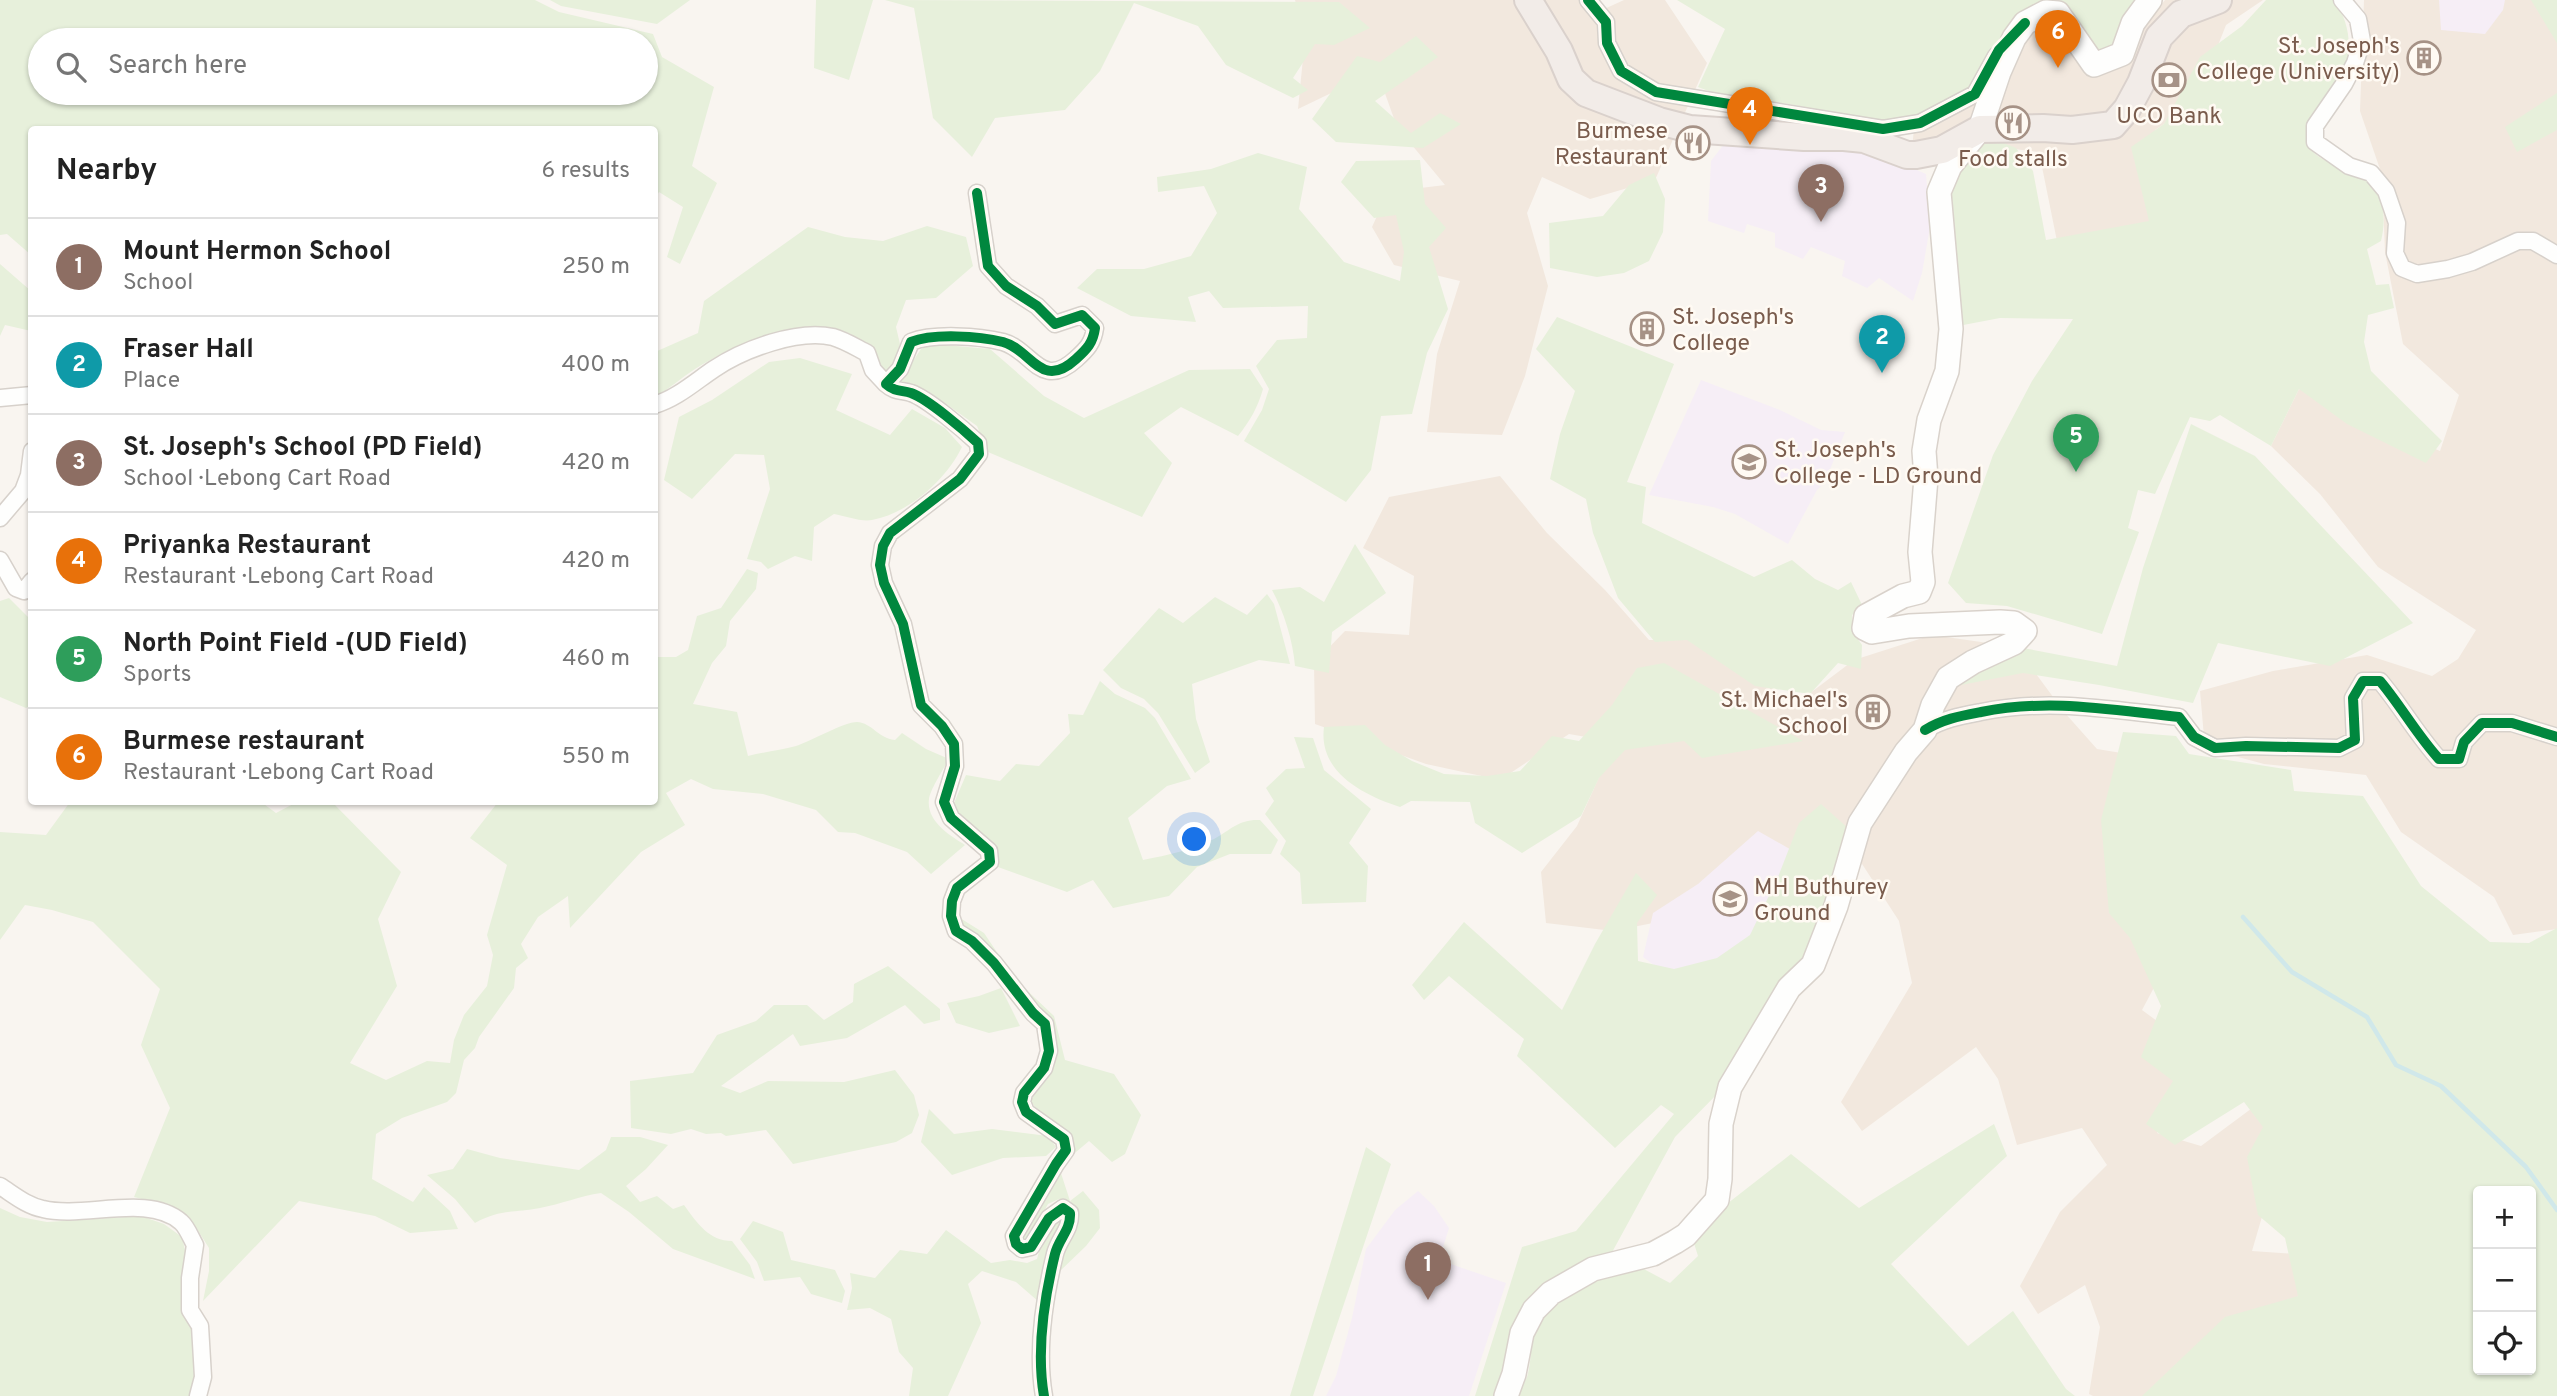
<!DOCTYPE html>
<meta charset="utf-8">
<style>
body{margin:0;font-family:Overpass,sans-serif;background:#f2f2f2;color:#222}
.controls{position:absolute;right:21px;bottom:21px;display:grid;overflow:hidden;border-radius:7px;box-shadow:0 2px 5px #0004}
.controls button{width:63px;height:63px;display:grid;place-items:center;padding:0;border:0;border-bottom:2px solid #e0e0e0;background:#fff;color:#222;font:35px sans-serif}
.you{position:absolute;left:1195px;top:840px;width:24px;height:24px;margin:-18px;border:5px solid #fff;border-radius:50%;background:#1a73e8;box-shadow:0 0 0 10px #1a73e833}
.badge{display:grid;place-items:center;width:46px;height:46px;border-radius:50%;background:#5d544f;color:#fff;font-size:23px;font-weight:700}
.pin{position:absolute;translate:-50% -58px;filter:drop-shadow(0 2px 4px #0008)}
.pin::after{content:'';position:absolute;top:37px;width:24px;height:21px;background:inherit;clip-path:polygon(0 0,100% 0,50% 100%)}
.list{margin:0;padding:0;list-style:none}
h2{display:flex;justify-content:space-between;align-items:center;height:91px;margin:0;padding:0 28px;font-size:30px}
h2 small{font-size:23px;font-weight:400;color:#767676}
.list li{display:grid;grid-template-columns:46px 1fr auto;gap:21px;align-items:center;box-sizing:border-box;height:98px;padding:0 28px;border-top:2px solid #e0e0e0}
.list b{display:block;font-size:26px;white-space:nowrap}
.list p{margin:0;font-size:23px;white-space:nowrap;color:#767676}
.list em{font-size:23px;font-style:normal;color:#767676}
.icon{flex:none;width:38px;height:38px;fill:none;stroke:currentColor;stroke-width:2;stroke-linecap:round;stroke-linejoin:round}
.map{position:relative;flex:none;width:2557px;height:1396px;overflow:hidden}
.search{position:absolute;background:#fff;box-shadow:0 2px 5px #0004;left:28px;top:28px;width:630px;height:77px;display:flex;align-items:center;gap:18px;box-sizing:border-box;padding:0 24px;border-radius:38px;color:#767676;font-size:26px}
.panel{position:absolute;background:#fff;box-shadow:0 2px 5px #0004;left:28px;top:126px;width:630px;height:679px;border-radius:7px}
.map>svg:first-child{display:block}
.residential{fill:#f2e8de}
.education{fill:#f6eef6}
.green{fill:#e7f0db;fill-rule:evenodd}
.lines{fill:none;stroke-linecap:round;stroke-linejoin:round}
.stream{stroke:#d0e8ea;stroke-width:4.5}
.minor-casing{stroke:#d7d1cb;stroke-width:19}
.secondary-casing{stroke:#d9d2cb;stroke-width:26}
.trunk-casing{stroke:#dad1cc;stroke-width:30}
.minor{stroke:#fefefd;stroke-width:16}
.secondary{stroke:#fefefd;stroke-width:23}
.trunk{stroke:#f2ece8;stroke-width:26}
.cycleway-casing{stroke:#fffaf3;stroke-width:15}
.cycleway{stroke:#00873e;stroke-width:10}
.labels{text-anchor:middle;stroke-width:5;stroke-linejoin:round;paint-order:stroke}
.poi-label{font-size:23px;fill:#7a5c4d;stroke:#fffaf3;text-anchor:end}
</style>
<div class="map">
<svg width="2557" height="1396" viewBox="0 0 2557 1396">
<rect width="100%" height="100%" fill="#f9f5f0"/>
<!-- residential -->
<path class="residential" d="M1295,0H1594L1602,10L1624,0H1665L1707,63L1655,180L1590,199L1542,177L1527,213L1548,286L1525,376L1502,435L1427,432L1437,354L1460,281L1394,265L1372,227L1388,192L1445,185L1397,127L1377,71L1298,109L1305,38Z
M2065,0L2102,42L2157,10L2165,0H2263L2226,25L2195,104L2155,130L2176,248L2060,256L2039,152L1990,146L1962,179L1912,149L1917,98L1982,81L2011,13Z
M2364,0H2557V929L2513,935L2494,897L2401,832L2366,775L2264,764L2205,748L2200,691L2273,671L2367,655L2432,676L2458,659L2476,630L2378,567L2320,494L2271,446L2299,389L2440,451L2459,395L2403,344L2385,252L2382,175L2360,111Z
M1500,476L1547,533L1605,590L1649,640H1737L1789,709L1854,660L1932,635L2016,647L2065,713L2097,749L2158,759L2182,935L2142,1010L2202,1054L2157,1133L2201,1146L2267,1097L2292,1114L2252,1251L2326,1256L2283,1317L2185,1396H2093L2089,1394L2100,1327L2085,1285L2038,1314L2020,1286L2060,1212L2107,1165L2082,1128L2017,1145L1998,1079L1976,1047L1862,1131L1841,1102L1912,983L1899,921L1842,833L1795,852L1668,920L1613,931L1546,923L1541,872L1577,826L1615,742L1569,734L1500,780L1426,764L1315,724L1314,663L1345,631L1409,635L1414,576L1363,548L1389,497Z"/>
<!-- education -->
<path class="education" d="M2439,0H2505L2503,10L2485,34L2441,30Z
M1724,144L1751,147H1864L1926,174L1930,227L1922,273L1913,301L1879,278L1867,288L1842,276L1845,261L1811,247L1803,259L1775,247V233L1747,224L1744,233L1708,221L1711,161Z
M1701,380L1780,410L1821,430L1845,432L1825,482L1817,490L1788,544L1735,514L1713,507L1649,495Z
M1758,831L1795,852L1765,933L1721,968L1671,978L1643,957L1653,913L1698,884Z
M1418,1191L1434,1206L1449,1228L1439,1260L1506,1283L1469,1396H1326L1336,1376L1352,1318L1366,1249L1395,1210Z"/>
<!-- green -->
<path class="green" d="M0,0H535L559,12L653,34L662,57L714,87L692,166L717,183L680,264L667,257L683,207L659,192L655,199L654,130H32L31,255L7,234L0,235ZM40,40H646V93H40Z
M550,0H690L657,24L561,6Z
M816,0H873L849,80L814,68Z
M885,0L1339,2L1370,28L1334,45L1315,44L1293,78L1308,90L1293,98L1226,65L1198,26L1134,3L1100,71L1065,110L995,118L972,157L933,118L914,8Z
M1677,0H2143L2116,51L2096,59L2063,9L2020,21L1992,48L1967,91L1911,118L1877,121L1789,104L1719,95L1698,87L1725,29Z
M2266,0H2334C2348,18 2354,49 2344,71C2338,84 2328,95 2320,107C2314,116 2307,125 2307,136C2306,165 2355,166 2369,181C2385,198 2386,220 2381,241L2367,249L2376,285L2389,284L2394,308L2368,315L2364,342L2371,371L2442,441L2426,463L2347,424L2299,389L2271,446L2220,415L2210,421L2190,417L2155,494L2138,490L2128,528L2139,532L2102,634L2007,606L1966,603L1948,583L1993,455L2032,381L2073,319L2000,318L1958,326L1951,249L1950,178L1984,135L2016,148L2033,171L2046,240L2149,221L2131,147L2164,124L2200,57L2242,26Z
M2531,0H2557V43Z
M1416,36L1438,57L1375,101L1411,133L1440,113L1461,124L1423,148L1336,142L1312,119L1357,56L1380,62Z
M2557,93V130L2517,152L2505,127Z
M1258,153L1307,167L1299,209L1344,262L1400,281L1404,252L1396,215L1374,218L1341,182L1356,161L1420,160L1425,204L1446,228L1429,247L1448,309L1427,353L1412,414L1381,416L1371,470L1346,502L1244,441L1262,410L1269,389L1256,366L1277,340L1307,338L1308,306L1223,308L1209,291L1188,297L1196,322L1131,316L1077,288L1097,269H1144L1191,256L1217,213L1204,186L1158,192L1157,177L1211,169Z
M1654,173L1665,199L1663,232L1649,261L1624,273L1597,277L1550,268L1549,223L1603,216L1629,185Z
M927,226L966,237L973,266L936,298L906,300L896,327L900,344L892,369L886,375L877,364L872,348C862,342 850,332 839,330C790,320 735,344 695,369C681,378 669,389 655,397V352L698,333L704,301L808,227L845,237L883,241Z
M0,264L31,291V331L5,325L0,336Z
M1557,317L1674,364L1627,482L1646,487L1642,523L1754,577L1792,560L1815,579L1838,590L1851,582L1863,607L1852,615L1853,632L1862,645L1861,669L1838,663L1810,694L1755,686L1687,640L1655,642L1618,598L1593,533L1586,499L1550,479L1560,434L1575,391L1536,349Z
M934,344L990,349L1044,396L1084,418L1189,370L1250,369L1263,389C1258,407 1250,421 1238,436L1181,407L1144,433L1172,463L1142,517L988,452L977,426L928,391L897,385L921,349Z
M800,358L852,374L836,410L890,435L912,409L945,428L962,447C946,480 909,513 872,520C861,522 845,516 834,514L814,527L812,561L795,556L768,569L761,562L747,559L770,489L764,455L735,454L692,499L664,480L679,417L712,400L769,362Z
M2191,424L2255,456L2413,623L2330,666L2218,643L2193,703L2099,685L2023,673L1956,686L1954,681L2023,648L2117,666L2143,568Z
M1355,544L1386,593L1332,632L1329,673L1295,666C1293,641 1284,612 1272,590L1300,587L1324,602Z
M747,569L758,573L756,589L730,621L726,646L712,663L693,704L737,712L748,756C764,752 781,750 796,746C811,741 844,722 857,722C872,723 878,738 895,740L902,733L926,749L949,759C944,768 930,790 929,799C926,821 949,835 965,845L931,874L907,852L855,833L838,832L816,810L763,794L713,789L691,779L666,793L685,825L641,852L570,928L568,896L538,917L521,944L528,958L516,968L514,988L479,1037L475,1048L464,1060L456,1093L447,1102L402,1118L376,1134L372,1179L413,1202L424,1187L450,1211L458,1229L410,1233L375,1216L299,1201L203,1301L209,1271V1248L195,1226L165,1205L134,1197L170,1108L141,1045L160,989L93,922L52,910L25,905L0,940V832L46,835L70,802H261L276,813L297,802H332L401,872L378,919L397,986L350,1063L386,1080L427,1061L450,1063L454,1040L464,1015L487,986L493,955L487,935L507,865L470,838L498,802H654L655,657H676L688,650L697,616L721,608Z
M1267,594L1274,604L1290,664L1259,660L1192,684L1196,719L1210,762L1195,773L1158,713L1144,699L1121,688L1103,670L1159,608L1183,623L1215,597L1247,615Z
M9,598L31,620V705L26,708L0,697V601Z
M1664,663L1803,741L1702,758L1684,741L1625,750L1599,778L1581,816L1522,853L1475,823L1470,802L1411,801L1400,807C1363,795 1318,772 1324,727L1365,725L1385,745L1412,761L1444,774L1487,776L1520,771L1552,736L1579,741L1612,705L1637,668Z
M1100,681L1115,694L1145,708L1155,718L1191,779L1167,786L1128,818L1143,860C1168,855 1192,850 1214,839C1232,829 1239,819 1260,820L1278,840L1271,854H1230L1197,867L1169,896L1113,908L1093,880L1067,892L998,867L993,850L955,819L954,803L966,775L1000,781L1016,764L1039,766L1070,733L1068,714L1083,715Z
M2123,732L2176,736L2189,754L2291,770L2294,791L2363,796L2421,886L2490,942L2529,943L2557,928V1396H2142L2225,1317L2298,1296L2285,1238L2258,1215L2247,1157L2263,1127L2244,1102L2175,1145L2146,1124L2173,1081L2141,1057L2161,1006L2130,938L2109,913L2101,820ZM2531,1191V1370H2478V1191Z
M1294,737L1313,738L1324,770L1371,809L1349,843L1368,866L1366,902L1302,904L1300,873L1280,854L1286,841L1265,814L1274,801L1266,788L1286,769L1305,768Z
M1821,804L1849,829L1836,877L1805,961L1721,1090L1675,1137L1610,1256L1548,1290L1499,1396H1475L1522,1247L1576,1231L1674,1114L1661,1105L1615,1148L1517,1056L1524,1039L1449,976L1424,1000L1412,985L1464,922L1562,1010L1595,944L1636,873L1657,895L1637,923L1638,961L1674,969L1717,958L1750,935L1778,877L1799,823Z
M960,918L984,933L1015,979L1054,1016L1065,1060L1114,1074L1141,1115L1125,1154L1112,1162L1089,1141L1069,1158L1031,1101L1034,1092L1053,1066L1028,1001L959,926Z
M888,966L940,1009V1020L924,1024L905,1005L847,1038L800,1046L793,1034L721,1086L740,1093L768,1081L844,1082L895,1070L914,1095L919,1115L912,1133L896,1142L793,1164L766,1130L726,1136L721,1133L706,1134L691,1129L671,1134L631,1128L630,1081L693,1073L717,1035L756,1021L774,1005H807L824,1020L853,1002L854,984Z
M1001,988L1020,1026L989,1033L956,1023L947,1003L979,996Z
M929,1109L954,1134L992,1129L1048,1136L1056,1147L1046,1156L1003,1158L952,1175L921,1142Z
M1994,1124L2007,1156L1891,1264L1968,1346L2013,1311L2066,1389L2075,1396H1516C1519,1390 1524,1383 1527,1377C1533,1358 1529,1336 1539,1318C1552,1292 1613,1273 1640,1267L1670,1283L1698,1256L1692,1237L1723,1207L1791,1154L1859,1208Z
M611,1137H640L668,1145L646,1169L626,1186L640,1202L657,1196L673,1209L684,1205C697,1223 709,1241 732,1241L750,1265L755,1279L673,1249L629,1212L601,1193C580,1196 561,1204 540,1208C514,1213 500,1209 475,1223L455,1199L427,1175L453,1169L467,1149L500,1158L579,1170L606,1150Z
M1366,1147L1391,1164L1313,1396H1290Z
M1059,1167L1070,1201L1083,1191L1099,1210L1100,1228L1086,1246L1059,1272L1076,1210L1070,1201L1059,1199L1048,1204L1027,1242H1022L1019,1236Z
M0,1208L20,1217L47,1222L141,1216L164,1224L182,1237L187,1259L181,1294L183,1313L192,1330L196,1375L190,1396H0Z
M1057,1216L1064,1223L1049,1243L1039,1302L1016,1282L982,1271L968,1284L981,1323L948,1396H909L913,1368L899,1352L891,1319L870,1308L847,1310L852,1288L850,1273L875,1278L900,1250L927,1254L946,1230L991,1263L1010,1260L1027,1263L1037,1259L1041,1244Z
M753,1221L783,1232L791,1260L835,1270L845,1291L842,1303L811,1294L800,1277L764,1281L757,1262L740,1239Z"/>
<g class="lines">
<!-- stream -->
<path class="stream" d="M2243,917L2292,972L2367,1017L2396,1065L2441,1086L2526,1167L2557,1210"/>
<defs>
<path id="minor" d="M1588,0L1606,22L1607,43L1621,71L1656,92L1883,129L1920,123L1975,94L1996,56
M2342,0L2358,19L2362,41L2355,63L2344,84L2315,126V142L2349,166L2371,173L2386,191L2397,223L2395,253L2402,268L2417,274L2448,269L2472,262L2518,241H2533L2557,255
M977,193L988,266L1006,286L1037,306L1055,324L1082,315L1095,328C1093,343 1087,349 1076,359C1041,391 1032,350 1003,342C979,336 933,333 911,342L900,369L886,384C895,392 901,390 911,393C928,399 964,430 978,443L979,454L960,479L890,533L883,546L880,565L884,583L903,624L921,705L942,726L954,744L955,766L944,802L951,818L989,851L990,862L957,888L952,901L951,916L956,931L972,941L994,963L1033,1013L1045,1024L1049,1051L1044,1068L1024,1093L1022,1102L1026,1112L1064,1139L1066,1150L1056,1164L1014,1236L1016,1244L1022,1249L1031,1247L1049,1218L1063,1208L1070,1213C1071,1230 1059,1238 1055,1254C1044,1299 1036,1350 1044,1396
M0,398L32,395
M654,405C676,399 696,381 714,369C744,349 798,329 833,337C844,340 857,348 867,353L873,370L886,384
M0,518L23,491L29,475L32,451
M0,560L16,588L24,591L32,581
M1925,730C1943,719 1960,716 1981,712C2051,698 2110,710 2179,717L2194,737L2215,748L2246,746L2339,748L2355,740L2353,698L2363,681H2380C2401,706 2417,735 2439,759H2459L2464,742L2482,723H2512L2557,737
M0,1186C14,1195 27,1206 43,1209C84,1219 148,1193 181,1222C187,1227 191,1238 195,1245L190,1278V1310L200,1326L203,1377L198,1396"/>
<path id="secondary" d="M1506,1396L1514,1374L1522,1333L1534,1310L1551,1293L1593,1269L1653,1254L1675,1242L1686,1235L1717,1200L1720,1179L1721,1124L1730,1087L1789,988L1813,965L1836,906L1860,823L1906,752L1925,730L1933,705L1948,678L1973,662L2014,643L2025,631L2014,623L2000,622L1909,626L1872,632L1864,628L1866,616L1903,596L1919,592L1923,582L1920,552L1926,478L1924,451L1929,420L1947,371L1951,329L1939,192L1950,166L1980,129L1999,72L2014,38L2025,23L2046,12L2058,13L2094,65L2122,54L2133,23L2150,0"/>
<path id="trunk" d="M1528,0L1559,51L1571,79L1586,93L1659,121L1690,129L1804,137H1844L1864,139L1907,155H1916L1942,150L1980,129L2043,128L2072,130L2113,125L2127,109L2141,83L2159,37L2181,14L2218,0"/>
</defs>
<!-- minor casing -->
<use href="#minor" class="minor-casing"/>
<!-- secondary casing -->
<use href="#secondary" class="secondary-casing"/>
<!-- trunk casing -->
<use href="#trunk" class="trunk-casing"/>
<!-- minor -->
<use href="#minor" class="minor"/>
<!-- secondary -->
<use href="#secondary" class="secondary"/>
<!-- trunk -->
<use href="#trunk" class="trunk"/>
<defs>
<path id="cycleway" d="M1588,0L1606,22L1607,43L1621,71L1656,92L1883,129L1920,123L1975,94L1999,50L2025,23
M977,193L988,266L1006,286L1037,306L1055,324L1082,315L1095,328C1093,343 1087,349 1076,359C1041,391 1032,350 1003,342C979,336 933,333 911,342L900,369L886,384C895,392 901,390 911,393C928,399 964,430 978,443L979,454L960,479L890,533L883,546L880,565L884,583L903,624L921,705L942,726L954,744L955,766L944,802L951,818L989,851L990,862L957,888L952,901L951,916L956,931L972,941L994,963L1033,1013L1045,1024L1049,1051L1044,1068L1024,1093L1022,1102L1026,1112L1064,1139L1066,1150L1056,1164L1014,1236L1016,1244L1022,1249L1031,1247L1049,1218L1063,1208L1070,1213C1071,1230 1059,1238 1055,1254C1044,1299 1036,1350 1044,1396
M1925,730C1943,719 1960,716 1981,712C2051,698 2110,710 2179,717L2194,737L2215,748L2246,746L2339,748L2355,740L2353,698L2363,681H2380C2401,706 2417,735 2439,759H2459L2464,742L2482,723H2512L2557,737"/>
</defs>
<!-- cycleway casing -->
<use href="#cycleway" class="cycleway-casing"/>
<!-- cycleway -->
<use href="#cycleway" class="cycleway"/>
</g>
<!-- icons -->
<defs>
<symbol id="building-ring" viewBox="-11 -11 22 22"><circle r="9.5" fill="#fffaf3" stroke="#a69286" stroke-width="1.5"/><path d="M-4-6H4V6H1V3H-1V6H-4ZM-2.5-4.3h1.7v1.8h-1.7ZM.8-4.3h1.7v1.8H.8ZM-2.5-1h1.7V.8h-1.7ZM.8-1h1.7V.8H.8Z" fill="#a69286"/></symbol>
<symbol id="bank-ring" viewBox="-11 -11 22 22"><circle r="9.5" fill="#fffaf3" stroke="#a69286" stroke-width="1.5"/><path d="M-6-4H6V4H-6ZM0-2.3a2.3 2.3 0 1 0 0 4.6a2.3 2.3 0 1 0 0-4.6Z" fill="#a69286"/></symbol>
<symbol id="restaurant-ring" viewBox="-11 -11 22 22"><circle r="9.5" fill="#fffaf3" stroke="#a69286" stroke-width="1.5"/><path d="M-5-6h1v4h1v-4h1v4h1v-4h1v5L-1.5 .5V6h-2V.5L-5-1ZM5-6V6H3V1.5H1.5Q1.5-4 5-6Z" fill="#a69286"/></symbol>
<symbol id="school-ring" viewBox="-11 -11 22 22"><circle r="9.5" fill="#fffaf3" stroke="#a69286" stroke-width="1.5"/><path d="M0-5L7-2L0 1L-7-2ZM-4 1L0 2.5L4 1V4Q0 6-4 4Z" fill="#a69286"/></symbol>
</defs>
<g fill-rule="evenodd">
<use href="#building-ring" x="2405" y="39" width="38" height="38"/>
<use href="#bank-ring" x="2150" y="61" width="38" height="38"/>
<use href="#restaurant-ring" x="1994" y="104" width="38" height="38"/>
<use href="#restaurant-ring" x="1674" y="124" width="38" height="38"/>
<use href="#building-ring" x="1628" y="310" width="38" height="38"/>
<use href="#school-ring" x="1730" y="443" width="38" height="38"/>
<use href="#building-ring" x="1854" y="693" width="38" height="38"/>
<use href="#school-ring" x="1711" y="880" width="38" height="38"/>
</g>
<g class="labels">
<!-- poi labels -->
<g class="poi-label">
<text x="2400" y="53">St. Joseph's<tspan x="2400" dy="26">College (University)</tspan></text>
<text x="2169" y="123" text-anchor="middle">UCO Bank</text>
<text x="1668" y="138">Burmese<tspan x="1668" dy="26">Restaurant</tspan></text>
<text x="2013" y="166" text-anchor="middle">Food stalls</text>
<text x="1672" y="324" text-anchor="start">St. Joseph's<tspan x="1672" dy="26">College</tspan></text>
<text x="1774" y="457" text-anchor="start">St. Joseph's<tspan x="1774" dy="26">College - LD Ground</tspan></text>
<text x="1848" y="707">St. Michael's<tspan x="1848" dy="26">School</tspan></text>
<text x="1754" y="894" text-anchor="start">MH Buthurey<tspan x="1754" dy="26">Ground</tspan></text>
</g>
</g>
</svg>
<div class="controls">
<button>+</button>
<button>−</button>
<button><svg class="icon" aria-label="locate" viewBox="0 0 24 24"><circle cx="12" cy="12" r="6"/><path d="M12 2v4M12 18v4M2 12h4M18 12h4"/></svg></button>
</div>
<div class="you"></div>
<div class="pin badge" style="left:1428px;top:1300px;background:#8d6e63">1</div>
<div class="pin badge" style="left:1882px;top:373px;background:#0f9aa8">2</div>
<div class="pin badge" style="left:1821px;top:222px;background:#8d6e63">3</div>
<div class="pin badge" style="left:1750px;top:145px;background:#e8710a">4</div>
<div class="pin badge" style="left:2076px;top:472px;background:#2e9e5b">5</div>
<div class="pin badge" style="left:2058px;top:68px;background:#e8710a">6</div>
<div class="search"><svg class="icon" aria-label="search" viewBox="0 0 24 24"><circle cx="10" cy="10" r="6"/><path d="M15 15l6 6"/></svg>Search here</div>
<section class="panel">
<h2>Nearby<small>6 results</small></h2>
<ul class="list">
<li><span class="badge" style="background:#8d6e63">1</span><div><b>Mount Hermon School</b><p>School</p></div><em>250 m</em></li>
<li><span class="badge" style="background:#0f9aa8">2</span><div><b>Fraser Hall</b><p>Place</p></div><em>400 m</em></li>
<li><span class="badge" style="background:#8d6e63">3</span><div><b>St. Joseph's School (PD Field)</b><p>School · Lebong Cart Road</p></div><em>420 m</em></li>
<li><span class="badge" style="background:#e8710a">4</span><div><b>Priyanka Restaurant</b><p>Restaurant · Lebong Cart Road</p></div><em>420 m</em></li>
<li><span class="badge" style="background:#2e9e5b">5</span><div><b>North Point Field -(UD Field)</b><p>Sports</p></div><em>460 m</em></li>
<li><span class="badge" style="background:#e8710a">6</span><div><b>Burmese restaurant</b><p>Restaurant · Lebong Cart Road</p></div><em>550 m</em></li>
</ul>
</section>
</div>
